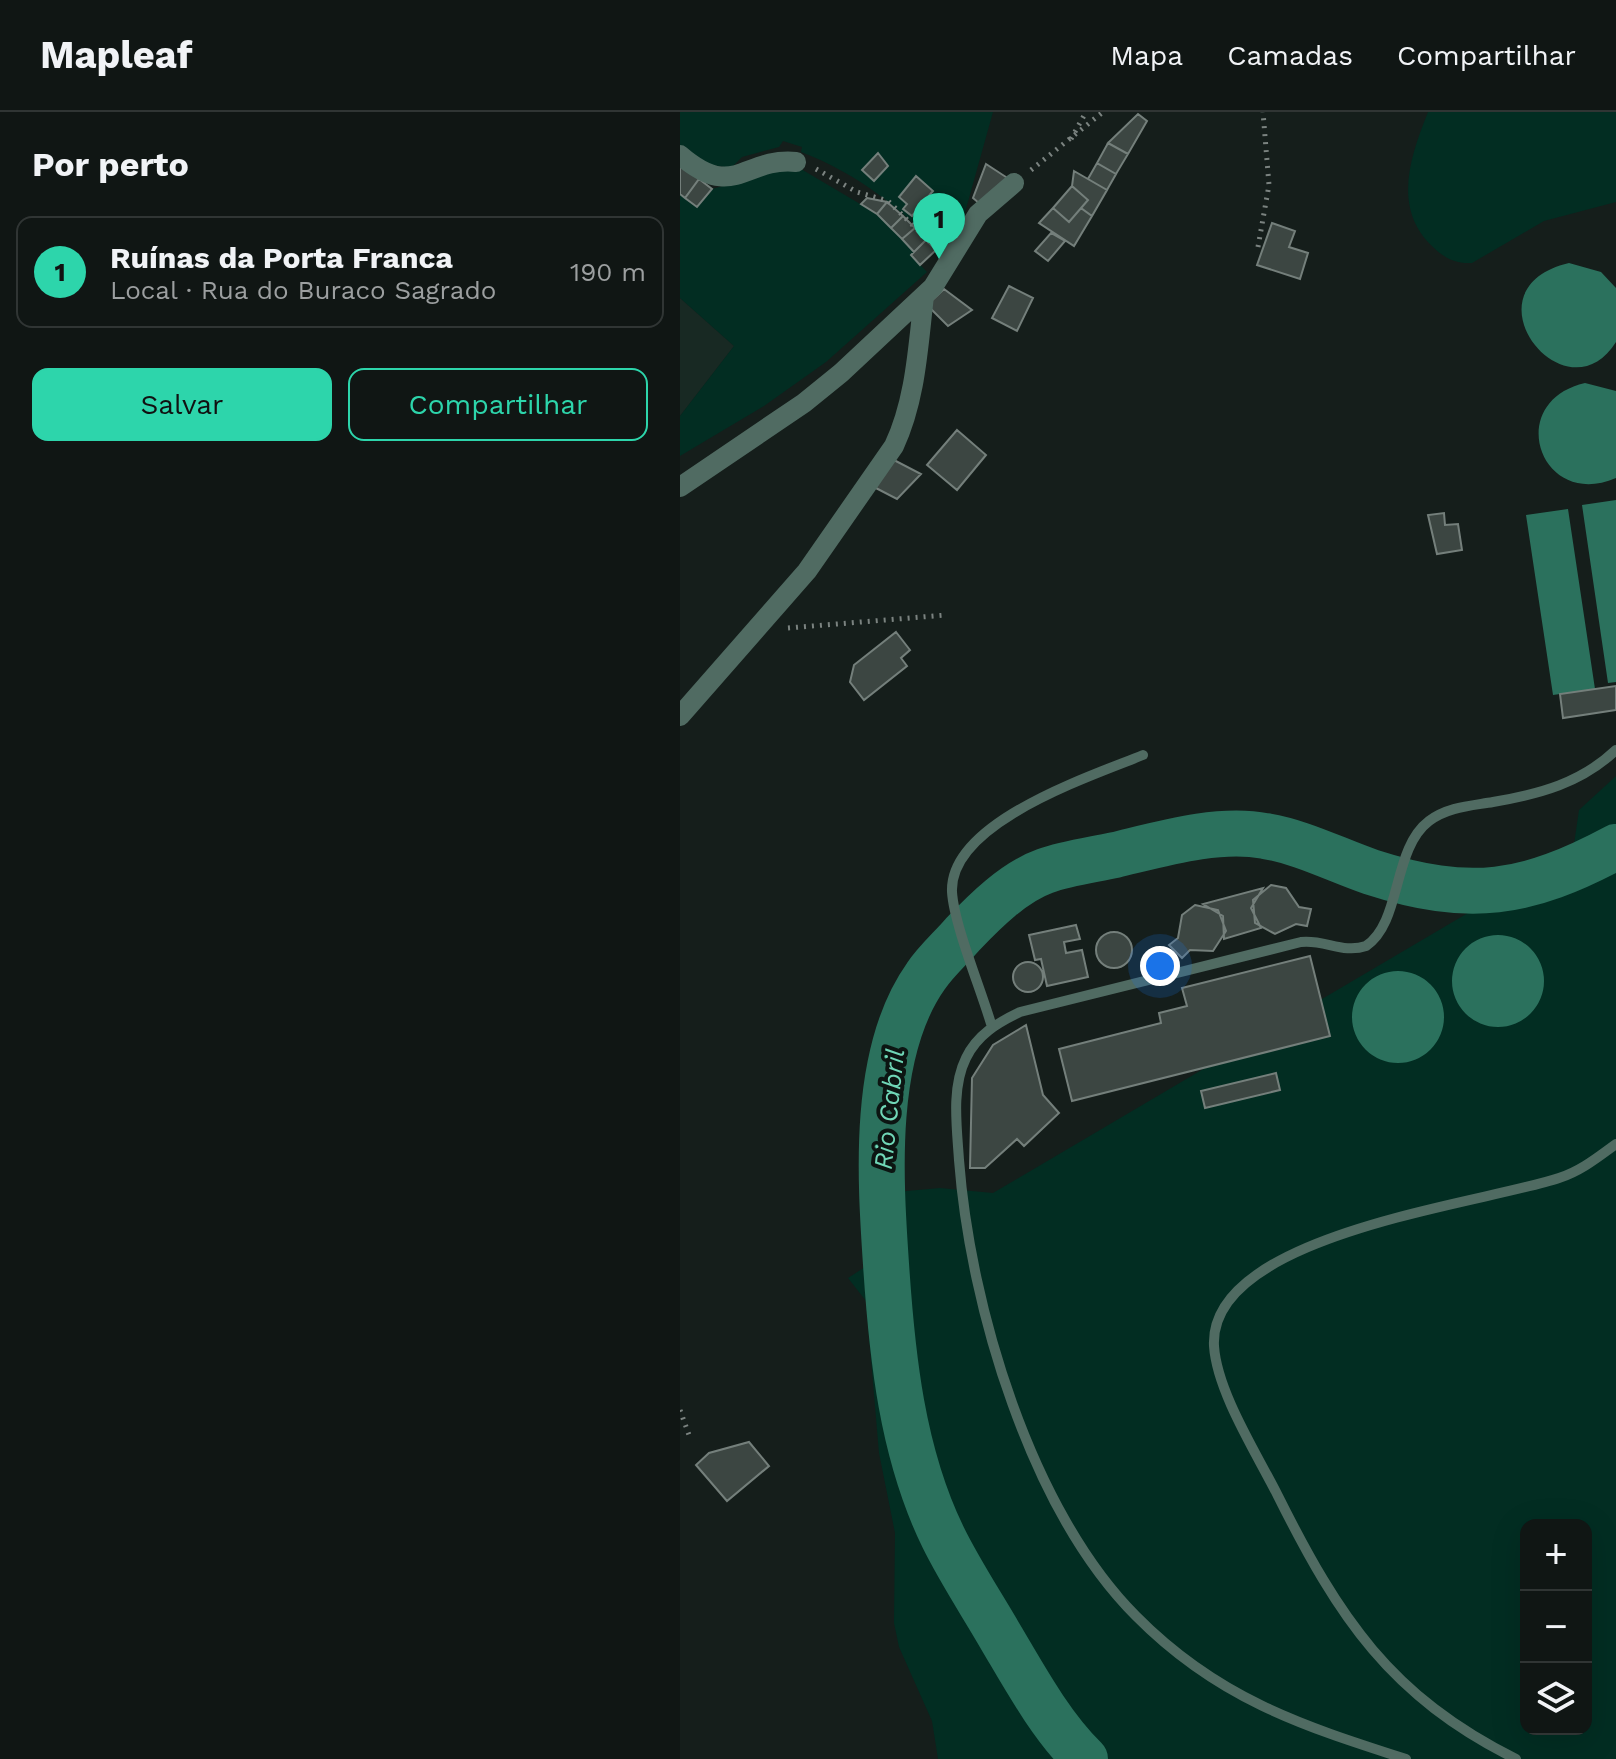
<!DOCTYPE html>
<html lang="pt">
<meta charset="utf-8">
<style>
body{margin:0;font-family:"Work Sans",sans-serif;background:#191f1d;color:#f1f3f6}
.controls{position:absolute;right:24px;bottom:24px;display:grid;overflow:hidden;border-radius:16px;box-shadow:0 8px 32px #0002}
.controls button{width:72px;height:72px;display:grid;place-items:center;padding:0;border:0;border-bottom:2px solid #303534;background:#101614;color:#f1f3f6;font:40px sans-serif}
.you{position:absolute;left:480px;top:854px;width:28px;height:28px;margin:-20px;border:6px solid #fff;border-radius:50%;background:#1a73e8;box-shadow:0 0 0 12px #1a73e833}
.badge{display:grid;place-items:center;width:52px;height:52px;border-radius:50%;background:#2dd5ab;color:#111;font-size:26px;font-weight:700}
.pin{position:absolute;translate:-50% -66px;filter:drop-shadow(0 2px 4px #0008)}
.pin::after{content:'';position:absolute;top:42px;width:28px;height:24px;background:inherit;clip-path:polygon(0 0,100% 0,50% 100%)}
.list{margin:0;padding:0;list-style:none}
h2{display:flex;justify-content:space-between;align-items:center;height:104px;margin:0;padding:0 32px;font-size:34px}
h2 small{font-size:26px;font-weight:400;color:#9c9fa0}
.list li{display:grid;grid-template-columns:52px 1fr auto;gap:24px;align-items:center;box-sizing:border-box;height:112px;margin:0 16px 16px;padding:0 16px;border:2px solid #303534;border-radius:16px}
.list b{display:block;font-size:30px;white-space:nowrap}
.list p{margin:0;font-size:26px;white-space:nowrap;color:#9c9fa0}
.list em{font-size:26px;font-style:normal;color:#9c9fa0}
.actions{display:flex;gap:16px;padding:24px 32px}
.actions a{flex:1;padding:18px 0;border:2px solid #2dd5ab;border-radius:16px;text-align:center;font-size:28px;color:#2dd5ab}
.actions .main{background:#2dd5ab;color:#111}
.icon{flex:none;width:44px;height:44px;fill:none;stroke:currentColor;stroke-width:2;stroke-linecap:round;stroke-linejoin:round}
.map{position:relative;flex:none;width:936px;height:1647px;overflow:hidden}
header{display:flex;align-items:center;gap:48px;box-sizing:border-box;height:112px;padding:0 40px;background:#101614;border-bottom:2px solid #303534}
header strong{font-size:38px}
nav{display:flex;gap:44px;margin-inline-start:auto;font-size:28px}
main{display:flex}
aside{flex:1;background:#101614}
.map>svg:first-child{display:block}
.built{fill:#182923}
.green{fill:#022d22;fill-rule:evenodd}
.water{fill:#2b715d}
.lines{fill:none;stroke-linecap:round;stroke-linejoin:round}
.river{stroke:#2b715d;stroke-width:46}
.building{fill:#3c4642;stroke:#747f7b;stroke-width:2}
.path{stroke:#7b8380;stroke-width:5;stroke-dasharray:2 6;stroke-linecap:butt}
.lane{stroke:#506b62;stroke-width:10}
.street{stroke:#506b62;stroke-width:20}
.labels{text-anchor:middle;stroke-width:8;stroke-linejoin:round;paint-order:stroke}
.water-label{font-size:26px;font-style:italic;fill:#70d7b7;stroke:#0c1512}
</style>
<header>
<strong>Mapleaf</strong>
<nav><a>Mapa</a><a>Camadas</a><a>Compartilhar</a></nav>
</header>
<main>
<aside>
<h2>Por perto<small></small></h2>
<ul class="list">
<li><span class="badge">1</span><div><b>Ruínas da Porta Franca</b><p>Local · Rua do Buraco Sagrado</p></div><em>190 m</em></li>
</ul>
<div class="actions"><a class="main">Salvar</a><a>Compartilhar</a></div>
</aside>
<div class="map">
<svg width="936" height="1647" viewBox="0 0 936 1647">
<rect width="100%" height="100%" fill="#151e1b"/>
<!-- built -->
<path class="built" d="M0,186L54,234L0,304Z"/>
<!-- green -->
<path class="green" d="M0,0H313L284,104L265,141C221,97 179,62 121,40L122,35L103,29L99,35L62,45L51,56L19,51L0,33Z
M748,0H936V90L864,109L792,151C776,152 764,146 753,135C712,97 730,45 748,0Z
M116,54L197,102L234,140L231,143L247,160L146,250L84,294L0,344V304L54,234L0,186V82L17,95L32,77Z
M936,664V1647H258L252,1609L219,1535L214,1511L215,1421L199,1341L186,1189L168,1166L185,1155L182,1083L260,1076L313,1081L893,739L899,698ZM846,1413H906V1617H846Z"/>
<!-- water -->
<path class="water" d="M889,151L921,160L936,176V230C886,310 780,177 889,151Z
M905,271L936,279V366C860,399 823,290 905,271Z
M936,388V570L928,571L902,393Z
M888,397L915,577L873,583L846,403Z
M772 869a46 46 0 1 1 92 0a46 46 0 1 1-92 0Z
M672 905a46 46 0 1 1 92 0a46 46 0 1 1-92 0Z"/>
<g class="lines">
<!-- river -->
<path class="river" d="M405,1647C372,1615 346,1568 323,1529C303,1494 280,1460 263,1425C222,1341 212,1244 206,1152C200,1064 192,940 246,864C256,849 271,836 283,822C305,799 334,770 365,759C387,751 412,748 435,743C481,732 538,715 585,724C622,730 656,748 691,760C790,792 846,783 936,735"/>
</g>
<!-- building -->
<path class="building" d="M458,2L467,9L448,42L428,31Z
M428,31L448,42L436,62L417,51Z
M198,41L208,54L194,69L182,58Z
M417,51L436,62L427,78L408,67Z
M0,52L19,67L5,86L0,82Z
M306,52L329,67L300,92L293,86Z
M394,59L427,78L412,104L401,96L408,88L392,74Z
M236,64L253,79L232,104L223,97L227,92L219,85Z
M19,67L32,77L17,95L5,86Z
M392,74L408,88L389,110L373,96Z
M187,86L207,90L197,102L181,92Z
M207,90L223,104L211,116L197,102Z
M373,96L389,110L401,96L412,104L394,134L359,111Z
M223,104L235,116L222,127L211,116Z
M592,111L615,119L609,135L628,141L620,167L577,153Z
M235,116L246,128L234,140L222,127Z
M371,121L385,129L368,149L355,139Z
M246,128L256,138L240,153L231,143Z
M329,174L353,186L337,219L312,206Z
M264,177L292,198L268,214L247,193Z
M277,318L306,343L277,378L247,353Z
M210,346L241,362L217,387L192,374Z
M764,401L765,413L778,412L782,438L757,442L748,403Z
M216,520L230,538L221,546L227,554L184,588L170,570L174,553Z
M936,574V598L883,606L880,582Z
M591,773L606,776L619,795L631,797L627,814L616,812L595,822L575,811L573,788Z
M583,776L571,796L581,816L544,827L543,804L523,792Z
M515,793L538,798L546,819L533,839L510,838L502,846L489,833L498,826L502,803Z
M396,813L400,827L384,830L386,841L402,838L408,865L367,874L361,847L355,848L349,823Z
M416 838a18 18 0 1 1 36 0a18 18 0 1 1-36 0Z
M630,844L650,924L392,989L379,937L481,911L479,901L507,894L502,876Z
M333 865a15 15 0 1 1 30 0a15 15 0 1 1-30 0Z
M346,913L363,983L379,1001L344,1034L337,1027L305,1056H290L292,966L313,933Z
M596,961L600,978L525,996L521,979Z
M69,1330L89,1354L47,1389L16,1353L29,1341Z"/>
<g class="lines">
<!-- path -->
<path class="path" d="M391,27L406,0
M136,57L177,80L208,89L253,133
M351,58L423,0
M578,135L589,73L583,0
M108,516L266,503
M0,1298L9,1323"/>
<!-- lane -->
<path class="lane" d="M312,915C302,880 274,813 272,780C269,710 412,664 463,643
M726,1647C620,1613 537,1586 456,1504C351,1399 290,1194 279,1048C277,1016 271,976 286,946C297,923 317,911 340,900L621,830C644,827 663,842 686,834C722,810 712,737 749,709C768,695 790,694 813,690C860,682 901,671 936,638
M836,1647C710,1584 659,1506 598,1384C577,1342 537,1280 534,1234C528,1122 802,1092 879,1066C901,1059 918,1045 936,1032"/>
<!-- street -->
<path class="street" d="M0,43C55,90 63,45 116,50
M0,375L124,291L161,261L253,175L298,102L334,71
M0,604L127,459L214,334C236,287 238,234 244,184"/>
</g>
<g class="labels">
<!-- water labels -->
<g class="water-label">
<text transform="translate(209 997) rotate(-84)" y="9">Rio Cabril</text>
</g>
</g>
</svg>
<div class="controls">
<button>+</button>
<button>−</button>
<button><svg class="icon" aria-label="layers" viewBox="0 0 24 24"><path d="M12 4l9 5-9 5-9-5zM3 14l9 5 9-5"/></svg></button>
</div>
<div class="you"></div>
<div class="pin badge" style="left:259px;top:147px">1</div>
</div>
</main>
